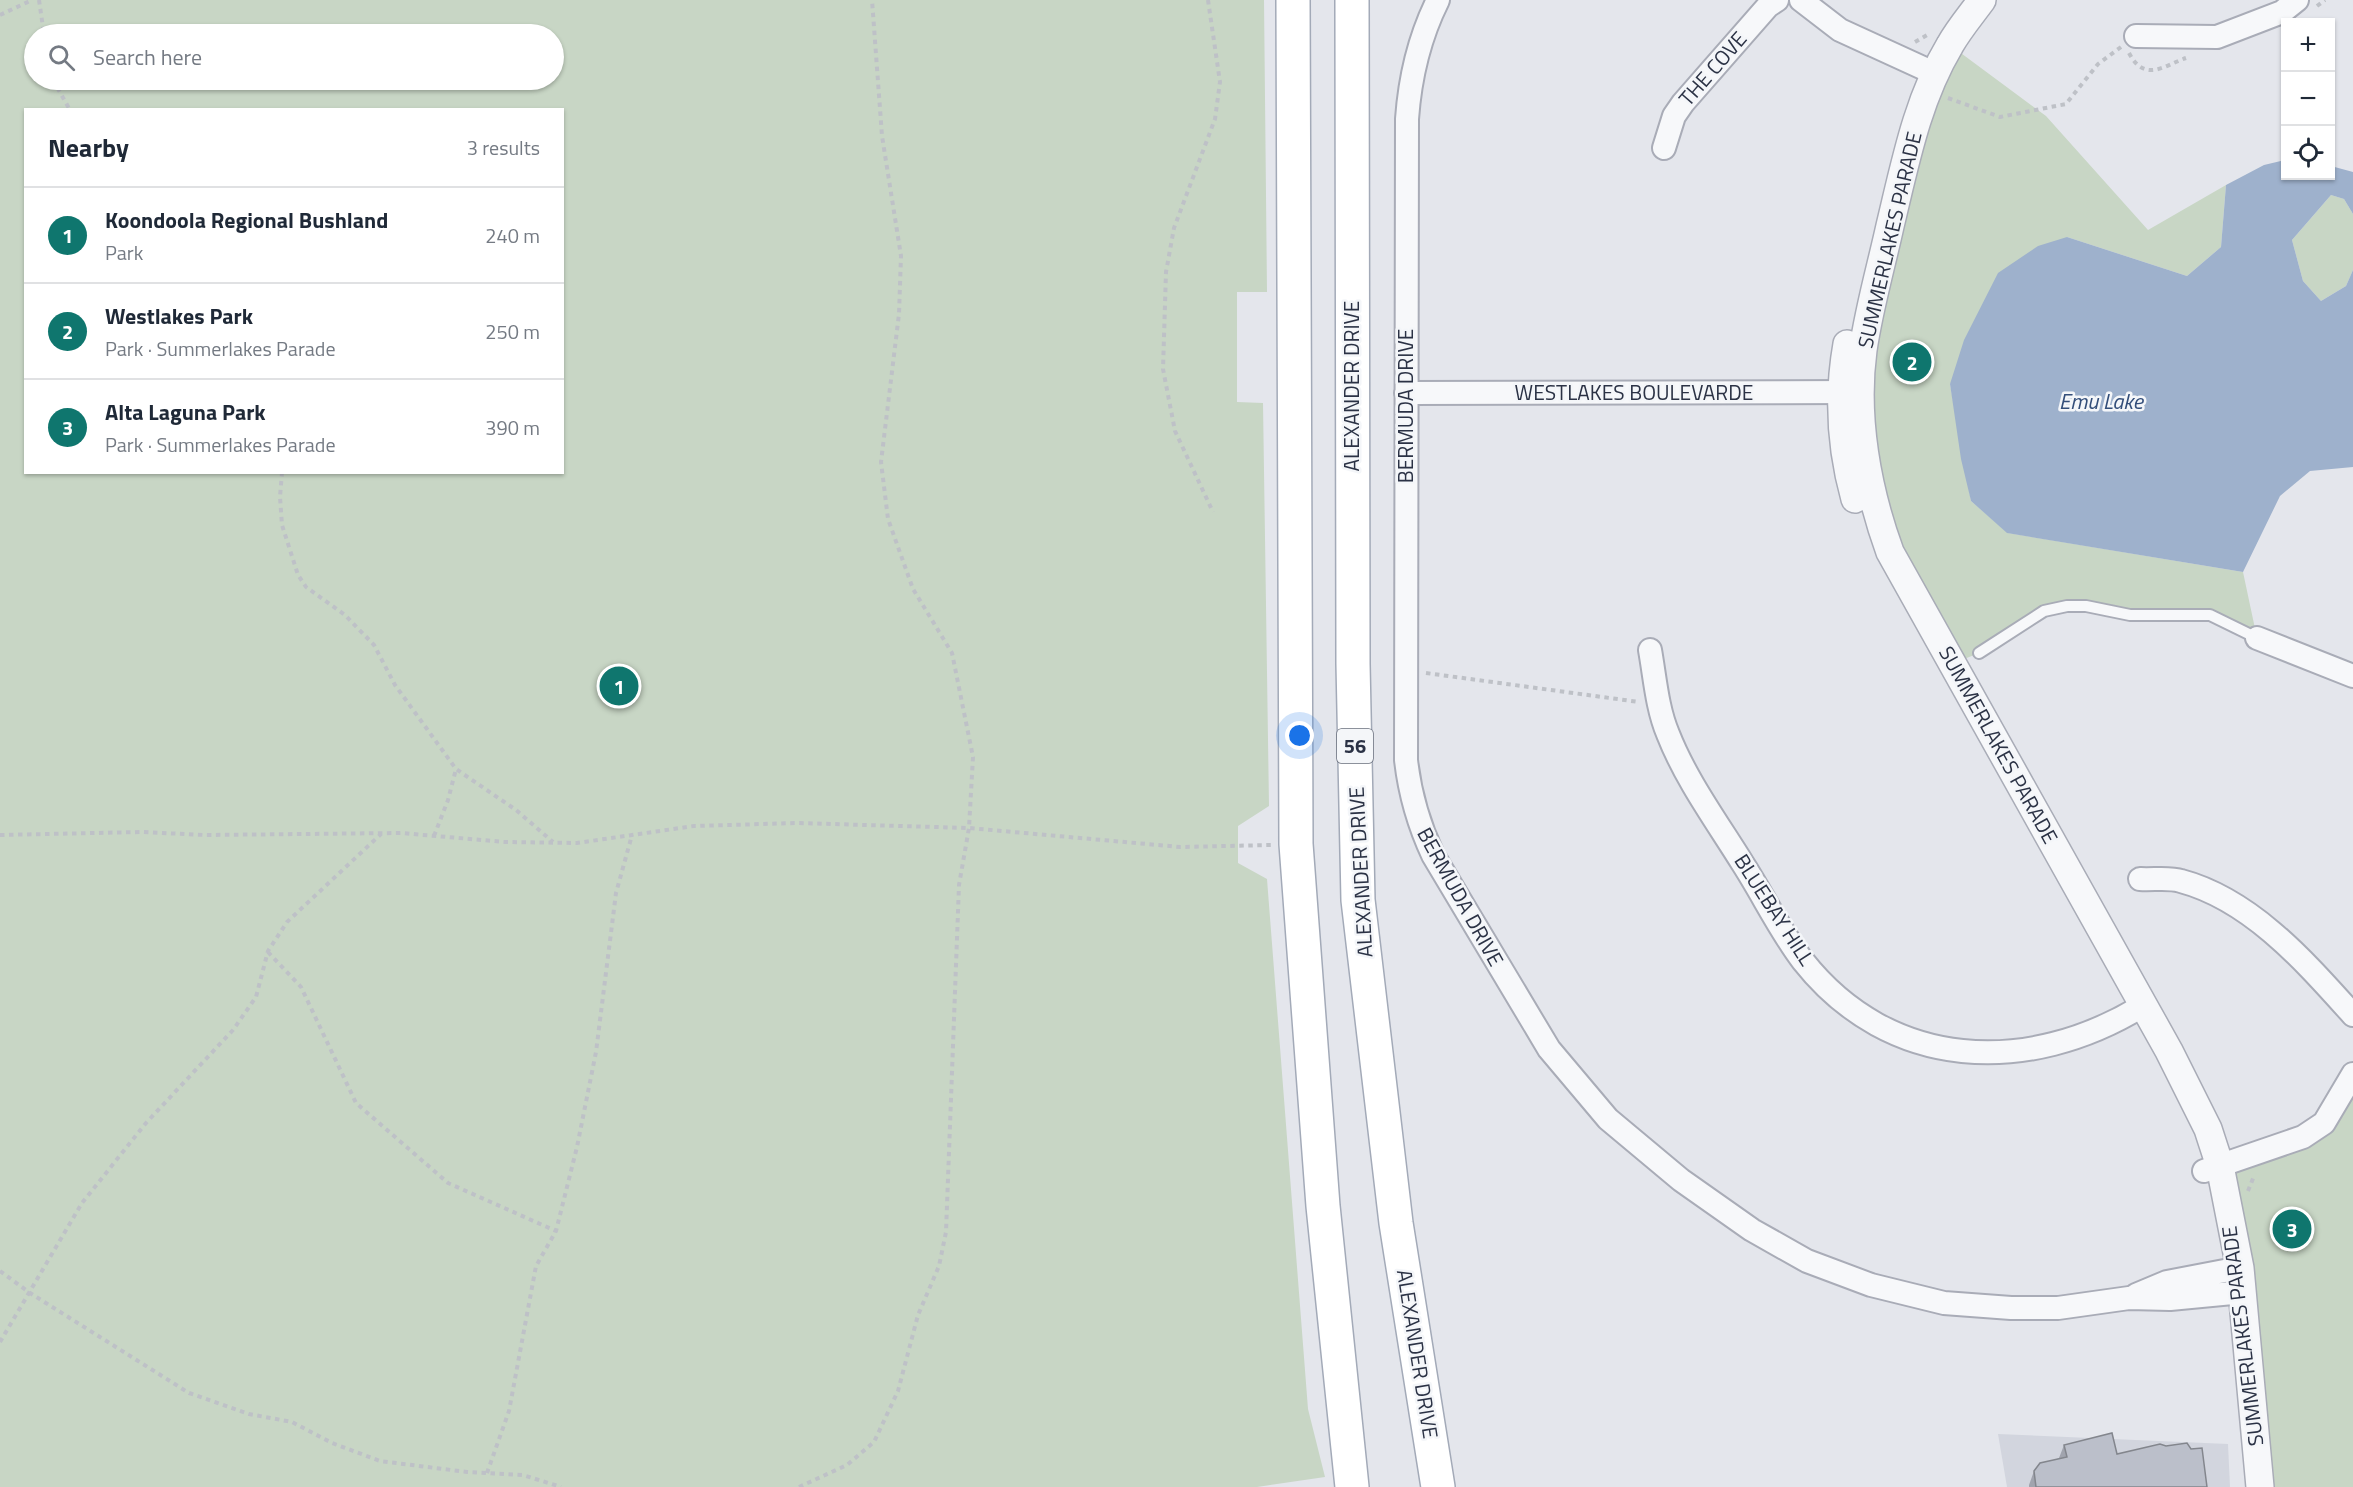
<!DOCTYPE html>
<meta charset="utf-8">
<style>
body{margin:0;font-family:"Titillium Web",sans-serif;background:#f6f6f7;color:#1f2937}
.controls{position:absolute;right:18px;top:18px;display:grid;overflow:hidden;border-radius:0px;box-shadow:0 2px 4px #0004}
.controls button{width:54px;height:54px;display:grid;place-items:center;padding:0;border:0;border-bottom:2px solid #e0e1e3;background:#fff;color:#1f2937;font:30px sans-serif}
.you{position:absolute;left:1300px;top:736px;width:21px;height:21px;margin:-15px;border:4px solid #fff;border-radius:50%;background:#1a73e8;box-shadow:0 0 0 9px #1a73e833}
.badge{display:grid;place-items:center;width:39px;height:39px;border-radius:50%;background:#0f766e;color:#fff;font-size:20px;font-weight:700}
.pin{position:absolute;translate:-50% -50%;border:3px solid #fff;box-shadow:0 2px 6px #0006}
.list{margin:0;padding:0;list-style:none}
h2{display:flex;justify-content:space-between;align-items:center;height:78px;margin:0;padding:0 24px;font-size:26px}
h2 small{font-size:20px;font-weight:400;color:#747a83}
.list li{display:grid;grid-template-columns:39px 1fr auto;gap:18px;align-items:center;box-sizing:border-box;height:96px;padding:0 24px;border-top:2px solid #e0e1e3}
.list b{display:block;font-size:22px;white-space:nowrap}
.list p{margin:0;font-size:20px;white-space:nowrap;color:#747a83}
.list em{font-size:20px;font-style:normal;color:#747a83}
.icon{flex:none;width:33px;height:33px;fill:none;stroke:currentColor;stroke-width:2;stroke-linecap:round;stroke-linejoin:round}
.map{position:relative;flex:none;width:2353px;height:1487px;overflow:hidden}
.search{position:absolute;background:#fff;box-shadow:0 2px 4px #0004;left:24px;top:24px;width:540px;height:66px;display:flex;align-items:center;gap:15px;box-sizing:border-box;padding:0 21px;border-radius:33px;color:#747a83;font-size:22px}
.panel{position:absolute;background:#fff;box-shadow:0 2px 4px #0004;left:24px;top:108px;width:540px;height:366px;border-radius:0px}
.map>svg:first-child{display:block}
.built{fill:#d2d5de}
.green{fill:#c8d6c5;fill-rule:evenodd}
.water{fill:#9eb1cc}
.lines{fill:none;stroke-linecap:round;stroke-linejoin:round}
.service-casing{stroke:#a9acb7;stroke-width:14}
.minor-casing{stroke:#a9acb7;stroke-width:26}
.tertiary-casing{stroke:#a9acb7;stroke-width:30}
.primary-casing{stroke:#a3aab8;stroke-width:36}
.path{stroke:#bec1c7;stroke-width:4;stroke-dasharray:4.5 4.5;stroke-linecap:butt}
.service{stroke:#f7f8fa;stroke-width:10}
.minor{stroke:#f7f8fa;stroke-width:22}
.tertiary{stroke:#f7f8fa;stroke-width:27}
.primary{stroke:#fff;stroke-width:33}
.wall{fill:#a1a4ae}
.building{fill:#bbbfca;stroke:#83868d;stroke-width:1.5}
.labels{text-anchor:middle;stroke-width:5;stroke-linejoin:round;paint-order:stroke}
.shield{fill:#f4f6f9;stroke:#676d7b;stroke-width:1.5}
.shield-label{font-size:20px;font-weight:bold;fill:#2b3245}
.street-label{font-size:21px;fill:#2b3245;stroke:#f4f6f9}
.water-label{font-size:22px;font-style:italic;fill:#334e7a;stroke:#f4f6f9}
</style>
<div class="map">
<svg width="2353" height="1487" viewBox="0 0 2353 1487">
<rect width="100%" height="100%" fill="#e4e6ec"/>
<!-- built -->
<path class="built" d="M1998,1434L2228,1444L2230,1487H2007Z"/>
<!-- green -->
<path class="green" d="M0,0H1264L1267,292H1237V402L1263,403L1269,806L1238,826V863L1267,879L1308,1409L1325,1477L1257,1487H0ZM554,34V80H34V34ZM26,110H562V472H26Z
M1950,45L2046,116L2148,230L2226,185L2221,247L2187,276L2067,237L1950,384L1971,501L2008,533L2243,572L2257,638L2210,615H2130L2086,606L2044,611L1979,653L1952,664L1890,552L1863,431L1887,239Z
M2331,195L2344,199L2353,214V270L2346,286L2321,301L2303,281L2292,240Z
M2353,1074V1487H2262L2220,1166L2303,1137Z"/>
<!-- water -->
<path class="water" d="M2285,160L2286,176H2330L2331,166L2353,172V214L2344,199L2331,195L2292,240L2303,281L2321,301L2346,286L2353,270V467L2310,471L2280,496L2243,572L2007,533L1971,501L1961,459L1950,384L1964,340L1998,273L2038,246L2067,237L2187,276L2221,247L2226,185L2264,165Z"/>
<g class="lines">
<defs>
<path id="service" d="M1979,653L2044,611L2067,606H2086L2130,615H2210L2257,638"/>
<path id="minor" d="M1438,0C1419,38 1410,77 1407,119L1406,760C1410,795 1418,823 1433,855L1549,1049L1608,1119L1681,1180L1752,1230L1807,1261L1871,1285L1944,1303L2011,1308H2058L2129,1298L2170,1299L2243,1292
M1801,0L1840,30L1936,74
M2136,36L2217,37L2282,12L2297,0
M1664,148L1674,116L1683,103L1768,6L1777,0
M1406,393L1858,392
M2257,638L2353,676
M1650,650C1655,678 1657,708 1668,734C1686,780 1717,822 1743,864C1763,895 1780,931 1803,961C1890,1071 2028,1076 2142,1006
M2140,879C2153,880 2169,877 2181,881C2252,900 2306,963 2353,1015
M2204,1171L2303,1137L2324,1123L2353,1074
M2136,1295L2167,1282L2240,1268"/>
<path id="tertiary" d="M1982,0C1971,15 1959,29 1950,45C1917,100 1905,164 1890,226C1881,267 1869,308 1863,350C1854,417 1867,489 1890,552L2169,1051L2208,1129L2220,1166L2240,1268L2260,1487
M1847,344C1838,395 1841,449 1855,499"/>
<path id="primary" d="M1293,0L1296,844L1323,1206L1352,1487
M1352,0L1353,664L1358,900L1396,1223L1438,1487"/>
</defs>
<!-- service casing -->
<use href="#service" class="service-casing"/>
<!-- minor casing -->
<use href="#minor" class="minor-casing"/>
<!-- tertiary casing -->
<use href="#tertiary" class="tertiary-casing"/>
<!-- primary casing -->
<use href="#primary" class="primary-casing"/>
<!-- path -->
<path class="path" d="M39,0L44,34
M1208,0L1220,82L1215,119L1174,228L1166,272L1163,369L1175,431L1213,512
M2317,6L2325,0
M0,15L32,0
M1915,42L1929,34
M2129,53C2145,83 2163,66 2186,58
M53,80L70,110
M1948,98L2000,117L2066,104L2098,64L2121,47
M282,472L280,497L282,525L298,575L306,587L345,615L374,645L395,685L456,769L516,810L553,842
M1426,673L1639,702
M0,835L142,832L205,835L401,833L505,842L577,843L694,826L797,823L969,828L1180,847L1271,845
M434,836L448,800L456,769
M268,952L301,987L356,1103L448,1183L556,1231
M2248,1191L2254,1176
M0,1271L30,1293L189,1393L249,1414L292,1422L332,1443L380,1461L467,1472L523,1475L561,1487
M0,1342L82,1203L146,1123L233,1030L256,997L268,951L287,922L381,834
M487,1473L509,1411L536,1266L556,1231L577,1147L596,1052L616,893L632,835
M799,1487L847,1465L874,1442L898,1391L918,1315L939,1266L946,1232L959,885L969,828L973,757L952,653L913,589L888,519L881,462L899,314L901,256L882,136L872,0"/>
<!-- service -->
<use href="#service" class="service"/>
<!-- minor -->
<use href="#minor" class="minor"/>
<!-- tertiary -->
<use href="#tertiary" class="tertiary"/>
<!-- primary -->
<use href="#primary" class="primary"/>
</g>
<!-- wall -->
<path class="wall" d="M2064,1445L2117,1454L2207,1487H2029V1485L2034,1471L2059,1458Z"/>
<!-- building -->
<path class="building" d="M2112,1433L2117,1454L2160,1444L2166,1446L2187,1443L2191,1449L2202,1448L2207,1487H2036L2034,1471L2040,1463L2067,1457L2064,1445Z"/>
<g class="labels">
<!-- shield labels -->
<rect class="shield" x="1337" y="729" width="36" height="34" rx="4.5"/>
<g class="shield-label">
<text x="1355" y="753">56</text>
</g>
<!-- street labels -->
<g class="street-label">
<text transform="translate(1713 69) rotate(-49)" y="7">THE COVE</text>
<text transform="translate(1890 240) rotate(-77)" y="7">SUMMERLAKES PARADE</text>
<text transform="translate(1352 386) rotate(-90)" y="7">ALEXANDER DRIVE</text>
<text x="1634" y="400">WESTLAKES BOULEVARDE</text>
<text transform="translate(1406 406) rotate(-90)" y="7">BERMUDA DRIVE</text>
<text transform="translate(1998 745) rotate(61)" y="7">SUMMERLAKES PARADE</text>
<text transform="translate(1361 872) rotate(-93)" y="7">ALEXANDER DRIVE</text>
<text transform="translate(1460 897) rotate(61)" y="7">BERMUDA DRIVE</text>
<text transform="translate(1774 910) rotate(57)" y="7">BLUEBAY HILL</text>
<text transform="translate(2243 1336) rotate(-97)" y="7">SUMMERLAKES PARADE</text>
<text transform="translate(1417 1354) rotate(81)" y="7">ALEXANDER DRIVE</text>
</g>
<!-- water labels -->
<g class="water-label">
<text x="2101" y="409">Emu Lake</text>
</g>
</g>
</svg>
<div class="controls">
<button>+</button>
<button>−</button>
<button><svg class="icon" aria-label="locate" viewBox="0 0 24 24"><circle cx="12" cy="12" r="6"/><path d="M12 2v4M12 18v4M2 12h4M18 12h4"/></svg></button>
</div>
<div class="you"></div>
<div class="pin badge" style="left:619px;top:686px">1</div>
<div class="pin badge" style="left:1912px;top:362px">2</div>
<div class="pin badge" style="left:2292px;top:1229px">3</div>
<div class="search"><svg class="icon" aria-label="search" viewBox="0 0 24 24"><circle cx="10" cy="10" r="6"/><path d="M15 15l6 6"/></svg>Search here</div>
<section class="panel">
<h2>Nearby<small>3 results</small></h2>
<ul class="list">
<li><span class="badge">1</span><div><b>Koondoola Regional Bushland</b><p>Park</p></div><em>240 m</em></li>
<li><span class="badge">2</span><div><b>Westlakes Park</b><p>Park · Summerlakes Parade</p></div><em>250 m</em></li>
<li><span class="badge">3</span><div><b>Alta Laguna Park</b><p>Park · Summerlakes Parade</p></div><em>390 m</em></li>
</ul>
</section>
</div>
